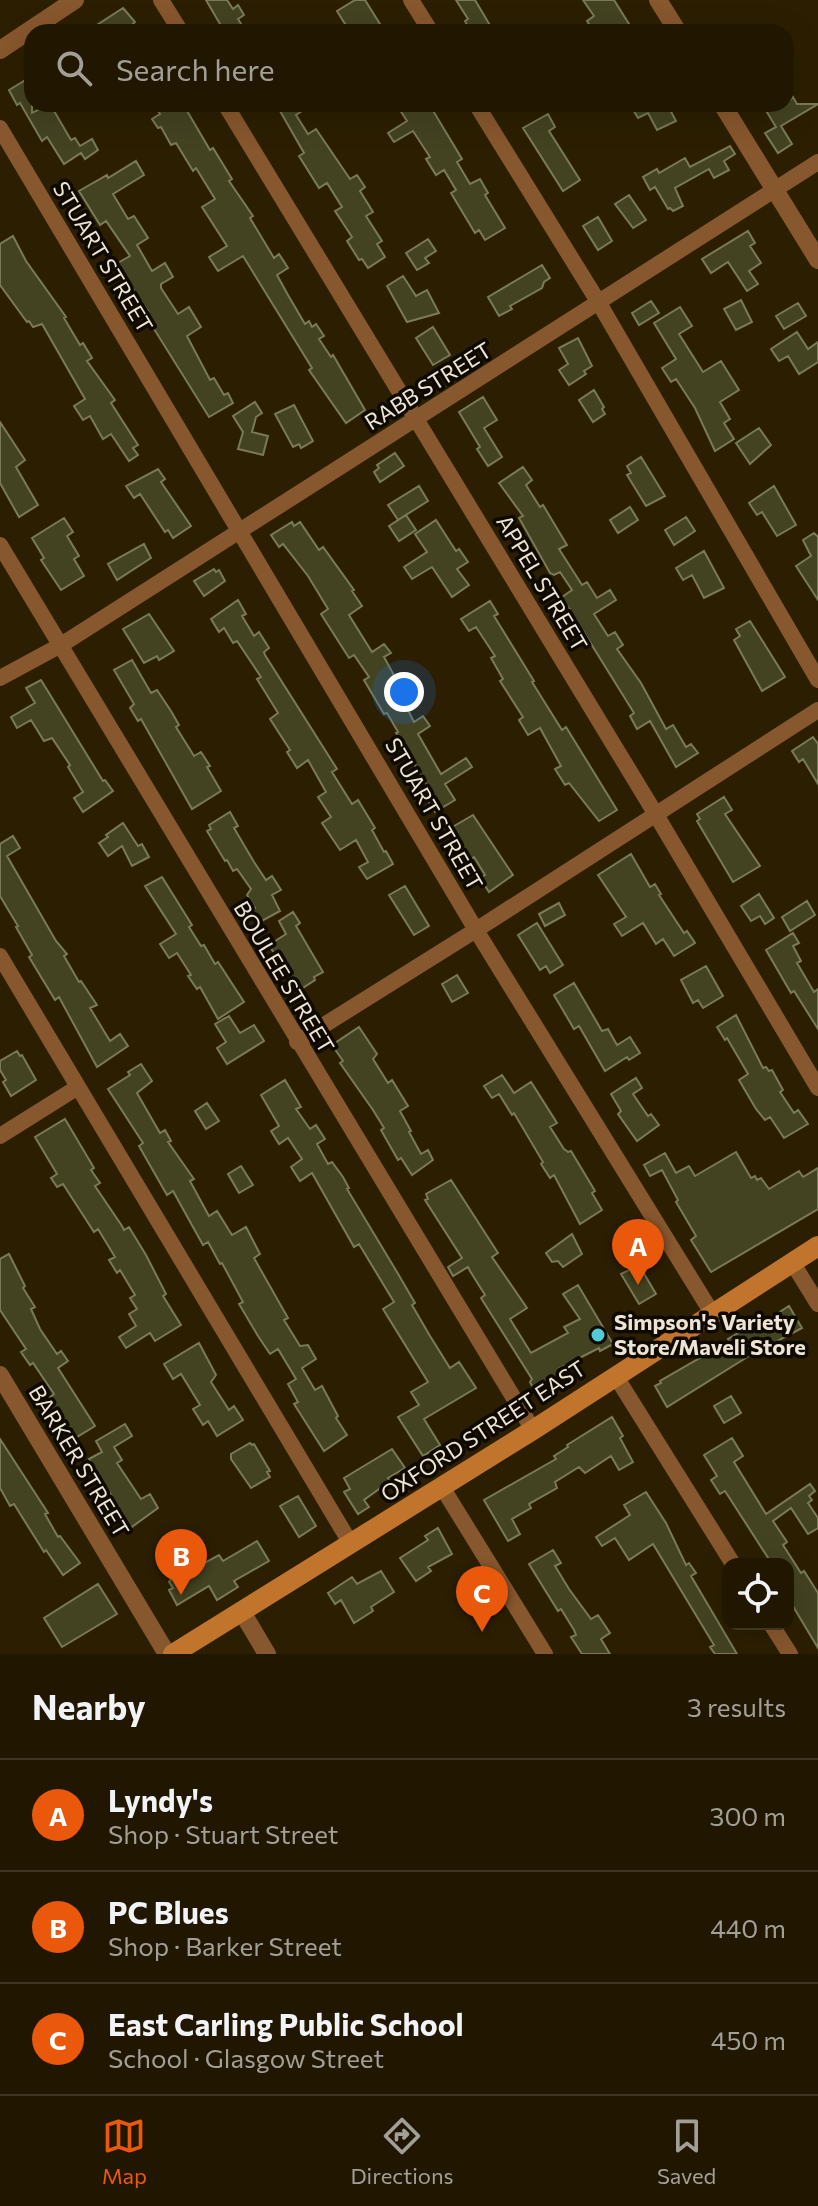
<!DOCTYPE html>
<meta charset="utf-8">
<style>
body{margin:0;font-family:Commissioner,sans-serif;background:#2d2410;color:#f1f3f6}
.controls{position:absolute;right:24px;bottom:24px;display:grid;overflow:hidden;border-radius:16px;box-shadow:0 8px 32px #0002}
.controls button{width:72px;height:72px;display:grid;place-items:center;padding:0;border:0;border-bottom:2px solid #3e3623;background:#211701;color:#f1f3f6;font:40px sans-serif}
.you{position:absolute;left:404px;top:692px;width:28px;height:28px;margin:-20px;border:6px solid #fff;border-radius:50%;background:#1a73e8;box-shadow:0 0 0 12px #1a73e833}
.badge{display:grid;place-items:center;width:52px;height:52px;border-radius:50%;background:#ea580c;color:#fff;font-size:26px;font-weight:700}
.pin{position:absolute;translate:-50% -66px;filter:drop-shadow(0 2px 4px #0008)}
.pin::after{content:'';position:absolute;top:42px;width:28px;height:24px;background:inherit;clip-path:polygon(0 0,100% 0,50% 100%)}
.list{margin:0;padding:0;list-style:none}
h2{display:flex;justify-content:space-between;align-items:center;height:104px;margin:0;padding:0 32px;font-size:34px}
h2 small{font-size:26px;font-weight:400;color:#a29f99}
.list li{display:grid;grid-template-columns:52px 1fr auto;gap:24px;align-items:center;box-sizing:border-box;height:112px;padding:0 32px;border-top:2px solid #3e3623}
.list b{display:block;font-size:30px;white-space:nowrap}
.list p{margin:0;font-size:26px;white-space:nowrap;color:#a29f99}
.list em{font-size:26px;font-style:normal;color:#a29f99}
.icon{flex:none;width:44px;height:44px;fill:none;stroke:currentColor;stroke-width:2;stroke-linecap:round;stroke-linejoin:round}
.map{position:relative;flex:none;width:818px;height:1654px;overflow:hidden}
.search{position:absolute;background:#211701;box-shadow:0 8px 32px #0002;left:24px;right:24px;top:24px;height:88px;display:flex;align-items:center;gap:20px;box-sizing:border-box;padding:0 28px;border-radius:24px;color:#a29f99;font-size:30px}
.sheet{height:440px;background:#211701}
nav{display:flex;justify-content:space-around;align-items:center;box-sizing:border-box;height:112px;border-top:2px solid #3e3623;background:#211701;font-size:22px;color:#a29f99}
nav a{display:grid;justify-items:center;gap:4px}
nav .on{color:#ea580c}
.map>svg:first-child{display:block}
.building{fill:#434322;stroke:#797a57;stroke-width:2}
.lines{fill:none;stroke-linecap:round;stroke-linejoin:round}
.minor{stroke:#87572d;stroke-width:16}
.tertiary{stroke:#87572d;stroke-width:18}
.secondary{stroke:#c1742b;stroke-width:20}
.poi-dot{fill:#52cbd8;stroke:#0f0a01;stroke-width:3}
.labels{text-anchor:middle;stroke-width:7;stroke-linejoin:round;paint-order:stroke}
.street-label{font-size:22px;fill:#ede4d3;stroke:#0f0a01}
.poi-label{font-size:22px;font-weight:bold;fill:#ede4d3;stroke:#0f0a01;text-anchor:start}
</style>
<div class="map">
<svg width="818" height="1654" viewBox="0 0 818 1654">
<rect width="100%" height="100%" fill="#2c1f01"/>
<!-- building -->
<path class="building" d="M206,0H227L233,9L238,5L244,15L238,19L246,32H209L220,24Z
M355,0H365L385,32H350L337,11Z
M456,0H475L494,32H471L465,21L468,19Z
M583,0H614L634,32H594L587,21L594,16Z
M123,8L135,22L133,24L138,32H86Z
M32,76V113L50,104L71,140L75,138L80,146L92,139L98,150L85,159L81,153L64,164L47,137L42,141L20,103L17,105L9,90Z
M793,97L797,104H818L781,126L792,144L778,153L765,133L776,127L762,104H786Z
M154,104H183L210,150L213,148L232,179L229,181L253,216L250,218L274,258L279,254L288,268L277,275L288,295L305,324L309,321L312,327L316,324L324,336L319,339L331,357L333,355L365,410L346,423L309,370L312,368L243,256L218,271L209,257L227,246L202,207L215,199L196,168L193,171L176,143L171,145L161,127L158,128L152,119L160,114Z
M276,104H298L302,111L296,115L308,134L316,129L350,179L357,175L365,187L360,191L373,212L366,216L382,241L377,244L385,257L368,268L362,259L359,260L347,241L352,237L335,211L342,207L327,183L319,188L299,156L304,153Z
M409,104H429L462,159L457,162L470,184L480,179L488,193L485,195L505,228L485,240L479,230L475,233L451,193L456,190L444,170L436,175L426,159L430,157L413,131L394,142L388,133L407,121L400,110Z
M640,104H667L676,121L657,130L648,113L638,118L632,108Z
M548,114L555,127L549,131L580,180L563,191L523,128Z
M730,146L735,154L724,161L729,170L714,178L709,169L675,188L683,206L673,211L670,208L668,209L655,187L650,190L643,177L657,169L659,173L685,158L690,167Z
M136,161L144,175L113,194L128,219L134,216L148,238L137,245L152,271L165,263L173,277L161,284V288L178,314L189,307L201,327L187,336L210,380L214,378L224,395L228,393L233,403L209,417L144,313L148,311L116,264L130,256L106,221L100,225L79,191L107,175L108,178Z
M629,195L646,220L633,228L615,204Z
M598,217L612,241L598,250L583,226Z
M748,231L755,243L750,246L761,263L749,271L758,284L747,291L728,262L711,273L702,259Z
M13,236L26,261L66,317L64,318L80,345L83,343L92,358L87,361L115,400L111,403L138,445L133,448L138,455L129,461L111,434L103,439L90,416L83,420L74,406L85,399L42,324L33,327L29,321L27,322L0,285V244Z
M428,239L436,251L425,258L429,263L417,270L406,253Z
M542,265L550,278L544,282L542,288L510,306L512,309L499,316L488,297Z
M403,276L416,296L427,290L439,313L407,322L387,286Z
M741,300L752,322L736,330L724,309Z
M651,301L659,313L639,325L632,313Z
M798,303L806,316L784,329L776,316Z
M680,307L692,326L679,334L703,372L721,361L739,390L720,402L730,419L724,423L734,439L715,451L695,408L676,379L671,382L662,368L676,359L654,323Z
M433,327L450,355L433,365L416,338Z
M797,332L808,349L818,342V362L799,374L788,356L779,361L771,349Z
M578,338L592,366L584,371L586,374L569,385L559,370L568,364L559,348Z
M594,390L604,407L602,409L605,414L593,422L579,400Z
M483,397L497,420L484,428L502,457L488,466L477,449L480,447L459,412Z
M255,402L262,413L256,417L252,432L268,436L263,455L238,449L243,432L233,416Z
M294,405L313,441L301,448L299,444L293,447L275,414Z
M0,422L25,460L16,467L38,505L19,517L0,483Z
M759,428L771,445L750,464L736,443Z
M395,453L404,466L380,482L374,472L379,468L377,465Z
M641,457L665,496L646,506L627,475L631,473L627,466Z
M523,467L532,480L526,485L540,507L543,505L567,545L559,549L582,585L587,582L597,598L610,590L616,600L594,614L608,636L615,632L623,645L617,649L641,683L666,729L673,725L686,747L691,744L698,753L676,767L650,721L637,729L630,716L634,713L562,597L572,590L560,572L554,575L550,573L519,518L523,516L499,483Z
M158,469L165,479L161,482L191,526L173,538L168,530L165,532L140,494L134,498L126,486Z
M419,486L428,501L398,520L388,505Z
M774,486L796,525L777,536L762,512L757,515L749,503Z
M630,507L638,520L618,533L610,520Z
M406,515L416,530L399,541L389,526Z
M686,517L695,531L674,545L665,530Z
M64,518L73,532L67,536L79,556L74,559L84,576L61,590L41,560L44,558L32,538Z
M436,520L456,551L459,549L468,562L457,569L469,585L452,597L432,567L412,579L404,567L427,552L415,534Z
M292,522L294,526L300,522L319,550L323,547L354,590L352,591L362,606L349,615L372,652L384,644L391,653L384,657L396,679L393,680L414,722L423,716L430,726L418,734L441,774L466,758L472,767L445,784L455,800L435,812L428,801L433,796L396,733L398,732L387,713L384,714L364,680L369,677L354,655L349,658L321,614L328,609L308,576L283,544L279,547L271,535Z
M814,533L818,537V600L796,566L811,556L803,540Z
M144,544L151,558L117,580L108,564Z
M704,551L724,588L704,598L692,575L683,580L676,568Z
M214,569L216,572L219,570L225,581L204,596L194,581Z
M238,600L246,614L242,616L254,636L259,632L269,648L264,652L265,655L337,769L332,772L352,804L358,800L375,828L372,830L384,852L386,851L392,862L393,864L367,879L359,867L368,862L356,840L340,850L322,823L331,817L318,797L326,792L308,760L297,768L287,752L290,750L270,719L278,713L257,679L261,677L237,641L233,643L224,628L219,632L211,619Z
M490,601L498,614L494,616L534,681L532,682L562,730L566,727L617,810L599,821L569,783L565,785L555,769L561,766L540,728L528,735L519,720L523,717L500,681L503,679L491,658L495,656L476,627L469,631L461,619Z
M149,614L174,651L159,660L157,656L144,663L123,629Z
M750,621L785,677L762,691L734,640L740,636L736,629Z
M132,660L151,693L157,690L171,711L179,725L176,727L194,756L201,752L210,766L207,767L221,791L192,809L141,719L138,721L130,708L134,704L114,670Z
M41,680L103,781L105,780L113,791L83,812L74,798L83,792L68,767L70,765L52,738L44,741L31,720L17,728L11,717L35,703L26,688Z
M813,737L818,744V784L803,759L799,762L792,751Z
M724,797L732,810L725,814L760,866L733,882L697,821L700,819L697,814Z
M230,812L238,826L234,828L254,862L266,880L272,876L281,890L272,895L280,911L260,922L252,909L255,908L247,895L251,889L237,869L233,871L227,860L225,861L207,831L211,829L209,825Z
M473,815L513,875L489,892L480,878L485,875L474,857L469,860L449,829Z
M123,823L138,846L142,844L149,857L132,866L122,846L108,856L99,843L108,837L106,835Z
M13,836L20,848L7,856L56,941L67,954L64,956L79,982L81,981L97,1005L90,1008L110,1041L120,1034L128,1046L97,1067L59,997L55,1000L29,957L32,955L16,927L18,926L0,896V844Z
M631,854L650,887L655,884L661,894L659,895L684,933L687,931L695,943L674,956L663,939L656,944L643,923L622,936L614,924L626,917L598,875Z
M162,877L192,925L189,927L201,946L204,945L215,964L218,962L244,1002L218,1019L200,987L197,989L188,976L191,975L177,953L169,958L160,944L176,934L145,886Z
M405,886L429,926L414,935L389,895Z
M759,894L774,918L765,924L760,916L751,921L741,906Z
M807,901L815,915L790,931L782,917Z
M559,903L565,915L545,926L539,914Z
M293,912L300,923L296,926L323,972L314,977L315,980L298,991L269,945L286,934L279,921Z
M537,923L563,965L550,973L546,966L540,970L518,935Z
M793,933L799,943L793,946L801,961L797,963L814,992L818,989V1029L794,991L791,993L766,950Z
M706,966L723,996L703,1008L698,1000L693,1003L681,980Z
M457,975L468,993L452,1002L442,984Z
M574,983L602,1031L608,1029L617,1045L630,1037L640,1053L629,1060L627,1057L605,1071L579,1026L574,1029L554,995Z
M736,1015L763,1068L766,1067L769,1071L772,1070L783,1090L780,1092L794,1113L798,1110L808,1124L784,1138L770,1117L765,1120L756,1109L739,1080L748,1074L727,1038L725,1040L717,1027Z
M229,1016L240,1033L254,1025L264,1041L227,1064L217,1048L226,1042L215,1024Z
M359,1027L377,1054L373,1059L388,1083L392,1080L408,1106L400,1111L411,1131L409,1132L421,1154L428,1150L433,1160L412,1175L401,1158L398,1160L381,1130L384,1128L373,1110L340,1063L343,1061L332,1045Z
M17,1051L20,1056L22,1055L36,1080L11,1096L3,1082L6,1080L0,1070V1061Z
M141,1064L152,1081L137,1093L160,1133L165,1130L171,1141L168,1142L194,1179L190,1181L209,1216L217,1211L232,1235L246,1227L260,1254L254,1258L288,1318L284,1320L300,1346L308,1345L316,1359L302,1368L315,1390L322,1386L338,1416L336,1418L347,1435L324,1451L294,1404L298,1402L288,1384L296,1379L278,1349L270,1354L258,1336L239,1304L243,1302L222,1263L220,1264L208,1242L203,1245L173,1191L167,1195L139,1146L143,1143L108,1089L130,1075L128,1072Z
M502,1075L514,1093L531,1082L557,1123L550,1127L564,1149L568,1152L571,1151L595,1191L592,1193L602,1210L580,1224L554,1175L550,1178L541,1164L543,1162L514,1113L512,1115L499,1094L492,1098L484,1086Z
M636,1078L642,1088L633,1094L648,1116L651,1114L659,1125L637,1141L618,1114L621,1111L611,1094Z
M285,1080L301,1107L296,1109L310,1129L316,1125L325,1139L317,1144L328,1164L332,1162L343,1177L349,1188L347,1189L397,1272L415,1303L412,1305L430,1336L450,1368L459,1362L476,1388L424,1419L440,1445L423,1456L398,1417L419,1405L411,1392L428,1382L383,1309L394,1302L359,1244L354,1247L312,1173L300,1181L291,1167L302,1159L288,1138L279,1144L271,1131L279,1126L261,1095Z
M207,1103L219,1121L206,1129L195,1111Z
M65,1119L94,1168L91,1170L100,1183L95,1186L122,1226L124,1230L129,1227L146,1255L166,1294L163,1296L181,1325L155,1341L150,1333L126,1348L119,1337L136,1326L129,1314L137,1309L130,1298L135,1295L120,1270L117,1273L109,1260L115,1257L98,1229L94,1232L63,1184L57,1187L51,1178L57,1174L35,1137Z
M736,1152L751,1178L755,1176L757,1180L761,1178L769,1189L799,1171L803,1177L818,1168V1209L711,1272L691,1240L696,1236L676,1202L678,1200L662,1170L650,1176L644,1165L665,1153L676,1173L689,1166L695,1176Z
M241,1166L253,1185L239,1193L228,1174Z
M451,1180L498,1253L492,1257L527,1308L510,1319L531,1353L568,1333L564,1327L580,1319L563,1294L578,1285L613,1344L600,1351L599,1348L560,1368L567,1380L538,1397L530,1382L532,1379L481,1298L485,1295L470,1271L468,1267L453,1276L448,1267L462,1258L425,1200L428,1199L426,1194Z
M572,1234L582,1254L563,1267L558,1261L552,1262L546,1253Z
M9,1254L25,1286L23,1288L35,1307L31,1309L40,1329L57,1354L61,1351L68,1361L58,1368L95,1426L72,1440L48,1399L54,1394L33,1363L30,1365L21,1352L26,1349L0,1310V1259Z
M639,1265L656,1294L639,1304L621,1274Z
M789,1306L802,1328L749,1356L667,1407L655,1386L661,1383L660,1381L729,1341L728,1339L756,1323L758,1326Z
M199,1343L216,1375L211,1382L229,1410L234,1406L243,1420L217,1436L208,1421L203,1425L193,1409L200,1405L181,1374L173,1379L164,1364Z
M731,1396L741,1413L724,1423L714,1406Z
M612,1417L623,1436L620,1438L633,1462L619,1470L611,1456L585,1473L579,1467L555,1482L557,1488L529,1504L531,1508L512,1519L520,1534L508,1541L484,1500L556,1459L554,1456L568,1447L567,1445Z
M125,1424L132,1436L114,1447L122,1460L117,1463L141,1499L150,1494L158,1508L129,1529L122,1517L124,1516L89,1459L102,1452L96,1441Z
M732,1438L743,1456L734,1462L766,1514L810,1484L815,1491L809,1496L812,1500L808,1503L818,1518V1528L808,1534L791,1508L773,1521L787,1542L783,1545L801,1573L804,1571L818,1593V1648L788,1598V1564H772L725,1491L720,1494L711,1480L717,1476L704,1455Z
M0,1439L48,1513L45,1514L58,1537L60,1536L80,1563L63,1575L46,1550L44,1552L14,1504L10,1506L0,1488Z
M250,1443L252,1445L254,1444L270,1471L267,1472L270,1477L251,1488L231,1459V1454Z
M392,1449L405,1468L388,1478L390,1481L364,1500L369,1507L358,1514L344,1492L350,1489L344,1478Z
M646,1492L666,1523L686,1565L689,1563L696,1573L691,1576L737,1654H715L710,1647L714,1645L653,1544L629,1560L615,1538L602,1546L596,1537L630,1515L624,1505Z
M298,1496L316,1526L299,1537L280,1506Z
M438,1528L452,1554L428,1567L431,1571L416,1581L400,1558L428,1540L425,1536Z
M257,1541L269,1561L234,1581L238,1587L217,1600L209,1586L177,1605L169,1590L173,1588L169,1582L171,1580L164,1569L177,1560L186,1573L219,1555L223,1561Z
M553,1550L561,1563L555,1566L569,1589L591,1619L598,1615L610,1633L601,1639L610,1654H582L571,1637L576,1635L574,1630L561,1609L558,1611L529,1564Z
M381,1571L394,1592L371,1607L373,1611L354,1623L341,1600L335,1604L328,1593L352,1577L357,1584Z
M98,1584L117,1614L62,1647L44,1618Z"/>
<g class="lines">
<!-- minor -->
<path class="minor" d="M161,0L181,32
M411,0L431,32
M225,104L655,813L818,1088
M476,104L599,303L818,680
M0,128L476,930L712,1313
M0,545L533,1430
M0,678L61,645L818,162
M0,956L351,1544
M297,1042L476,930L818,710
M0,1136L78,1087
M792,1262L818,1304
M615,1375L733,1564
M442,1487L545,1654
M771,1624L790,1654"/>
<!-- tertiary -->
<path class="tertiary" d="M658,0L678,32
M0,50L75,0
M722,104L818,260
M0,1375L167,1654
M242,1612L267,1654"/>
<!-- secondary -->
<path class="secondary" d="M173,1654L533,1430L818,1246"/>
</g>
<!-- markers -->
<circle class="poi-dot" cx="598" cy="1335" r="8"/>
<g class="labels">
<!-- street labels -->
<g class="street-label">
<text transform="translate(103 257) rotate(59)" y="8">STUART STREET</text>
<text transform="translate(428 386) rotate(-32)" y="8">RABB STREET</text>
<text transform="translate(542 583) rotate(59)" y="8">APPEL STREET</text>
<text transform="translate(434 814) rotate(60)" y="8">STUART STREET</text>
<text transform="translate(284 977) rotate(59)" y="8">BOULEE STREET</text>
<text transform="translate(483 1431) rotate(-33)" y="8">OXFORD STREET EAST</text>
<text transform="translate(79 1461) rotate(59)" y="8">BARKER STREET</text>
</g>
<!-- poi labels -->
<g class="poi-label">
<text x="614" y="1330">Simpson's Variety<tspan x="614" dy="25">Store/Maveli Store</tspan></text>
</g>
</g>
</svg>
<div class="controls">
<button><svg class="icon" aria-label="locate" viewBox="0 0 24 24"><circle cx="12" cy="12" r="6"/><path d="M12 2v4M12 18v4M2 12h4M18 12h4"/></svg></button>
</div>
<div class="you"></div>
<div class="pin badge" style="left:638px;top:1285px">A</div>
<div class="pin badge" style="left:181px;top:1595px">B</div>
<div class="pin badge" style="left:482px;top:1632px">C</div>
<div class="search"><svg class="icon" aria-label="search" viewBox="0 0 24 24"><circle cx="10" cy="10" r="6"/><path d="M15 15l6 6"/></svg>Search here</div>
</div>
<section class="sheet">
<h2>Nearby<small>3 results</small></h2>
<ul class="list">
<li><span class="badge">A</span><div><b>Lyndy's</b><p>Shop · Stuart Street</p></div><em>300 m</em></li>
<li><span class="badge">B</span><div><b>PC Blues</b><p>Shop · Barker Street</p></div><em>440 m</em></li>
<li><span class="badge">C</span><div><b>East Carling Public School</b><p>School · Glasgow Street</p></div><em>450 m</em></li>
</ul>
</section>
<nav>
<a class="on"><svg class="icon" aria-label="map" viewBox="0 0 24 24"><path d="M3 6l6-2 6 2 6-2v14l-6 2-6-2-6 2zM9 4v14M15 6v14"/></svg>Map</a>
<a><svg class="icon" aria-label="directions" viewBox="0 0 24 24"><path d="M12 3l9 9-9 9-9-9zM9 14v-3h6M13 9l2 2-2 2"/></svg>Directions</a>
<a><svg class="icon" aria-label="saved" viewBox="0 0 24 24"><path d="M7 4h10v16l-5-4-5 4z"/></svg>Saved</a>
</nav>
